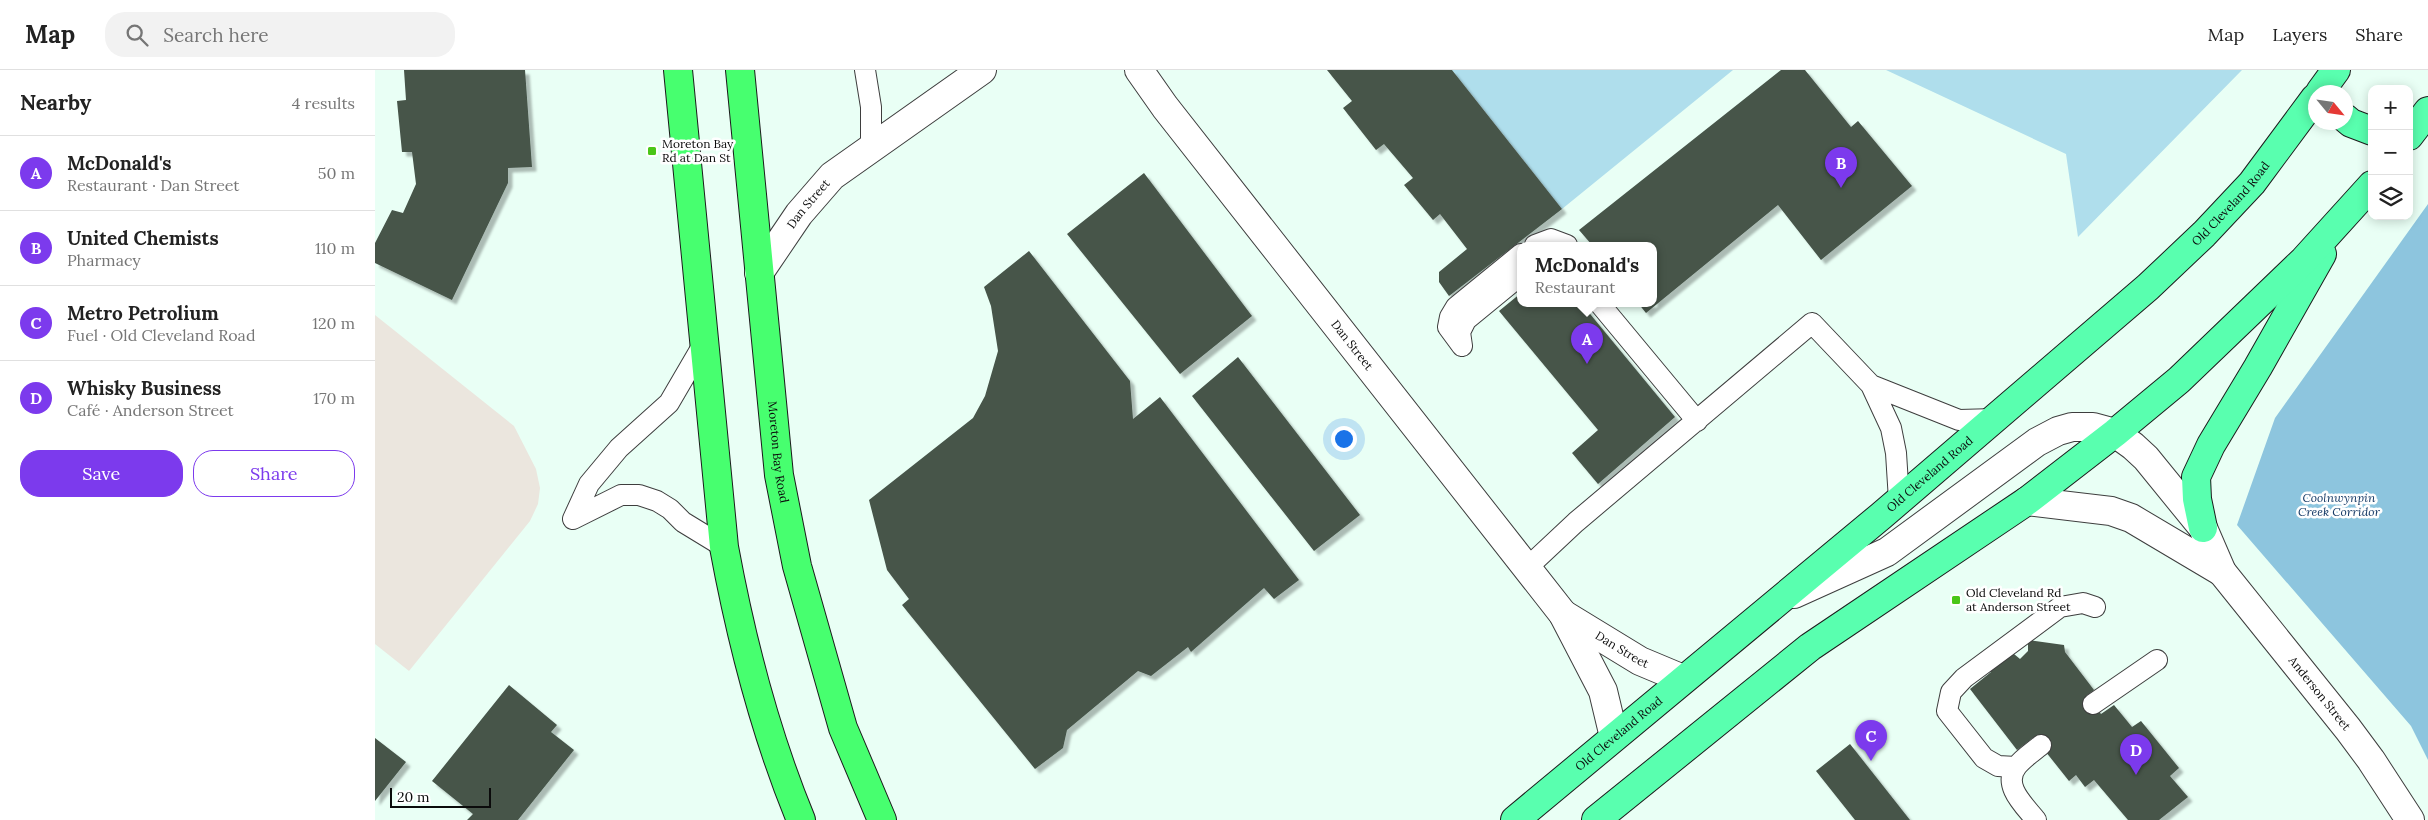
<!DOCTYPE html>
<meta charset="utf-8">
<style>
body{margin:0;font-family:Lora,serif;background:#f2f2f2;color:#222}
.controls{position:absolute;right:15px;top:15px;display:grid;overflow:hidden;border-radius:10px;box-shadow:0 2px 12px #0003}
.controls button{width:45px;height:45px;display:grid;place-items:center;padding:0;border:0;border-bottom:1px solid #e0e0e0;background:#fff;color:#222;font:25px sans-serif}
.compass{position:absolute;left:1933px;top:15px;width:45px;height:45px;border-radius:50%;background:#fff;box-shadow:0 2px 12px #0003;rotate:119deg}
.scale{position:absolute;left:15px;bottom:12px;width:101px;box-sizing:border-box;padding-left:5px;border:2px solid #0b0b0b;border-top:0;font-size:14px;line-height:18px;white-space:nowrap;color:#0b0b0b;-webkit-text-stroke:4px #fff;paint-order:stroke}
.you{position:absolute;left:968px;top:368px;width:18px;height:18px;margin:-12px;border:4px solid #fff;border-radius:50%;background:#1a73e8;box-shadow:0 0 0 8px #1a73e833}
.badge{display:grid;place-items:center;width:32px;height:32px;border-radius:50%;background:#7c3aed;color:#fff;font-size:16px;font-weight:700}
.pin{position:absolute;translate:-50% -41px;filter:drop-shadow(0 1px 2px #0008)}
.pin::after{content:'';position:absolute;top:26px;width:18px;height:15px;background:inherit;clip-path:polygon(0 0,100% 0,50% 100%)}
.popup{position:absolute;left:1142px;top:172px;width:140px;height:65px;box-sizing:border-box;display:grid;place-content:center;border-radius:10px;background:#fff;filter:drop-shadow(0 1px 4px #0005);font-size:16px;white-space:nowrap;color:#767676}
.popup b{font-size:19px;color:#222}
.popup::after{content:'';position:absolute;left:50%;top:100%;margin-left:-10px;border:10px solid transparent;border-top-color:#fff}
.list{margin:0;padding:0;list-style:none}
h2{display:flex;justify-content:space-between;align-items:center;height:65px;margin:0;padding:0 20px;font-size:21px}
h2 small{font-size:16px;font-weight:400;color:#767676}
.list li{display:grid;grid-template-columns:32px 1fr auto;gap:15px;align-items:center;box-sizing:border-box;height:75px;padding:0 20px;border-top:1px solid #e0e0e0}
.list b{display:block;font-size:19px;white-space:nowrap}
.list p{margin:0;font-size:16px;white-space:nowrap;color:#767676}
.list em{font-size:16px;font-style:normal;color:#767676}
.actions{display:flex;gap:10px;padding:15px 20px}
.actions a{flex:1;padding:11px 0;border:1px solid #7c3aed;border-radius:20px;text-align:center;font-size:18px;color:#7c3aed}
.actions .main{background:#7c3aed;color:#fff}
.icon{flex:none;width:28px;height:28px;fill:none;stroke:currentColor;stroke-width:2;stroke-linecap:round;stroke-linejoin:round}
.map{position:relative;flex:none;width:2053px;height:750px;overflow:hidden}
header{display:flex;align-items:center;gap:30px;box-sizing:border-box;height:70px;padding:0 25px;background:#fff;border-bottom:1px solid #e0e0e0}
header strong{font-size:24px}
nav{display:flex;gap:28px;margin-inline-start:auto;font-size:18px}
.search{width:350px;height:45px;background:#f2f2f2;display:flex;align-items:center;gap:12px;box-sizing:border-box;padding:0 18px;border-radius:20px;color:#767676;font-size:19px}
main{display:flex}
aside{flex:1;background:#fff}
.map>svg:first-child{display:block}
.industrial{fill:#ebe6de}
.green{fill:#afdeec}
.forest{fill:#8dc5de}
.building{fill:#465449;filter:url(#shadow)}
.lines{fill:none;stroke-linecap:round;stroke-linejoin:round}
.lane-casing{stroke:#3e3e3e;stroke-width:22}
.street-casing{stroke:#3e3e3e;stroke-width:30}
.primary-casing{stroke:#1c1c1c;stroke-width:30}
.highway-casing{stroke:#1c1c1c;stroke-width:30}
.lane{stroke:#fff;stroke-width:20}
.street{stroke:#fff;stroke-width:28}
.primary{stroke:#59ffaf;stroke-width:28}
.highway{stroke:#47ff6f;stroke-width:28}
.poi-dot{fill:#4ac618;stroke:#fff;stroke-width:2}
.labels{text-anchor:middle;stroke-width:5;stroke-linejoin:round;paint-order:stroke}
.poi-label{font-size:12px;fill:#0b0b0b;stroke:#fff;text-anchor:start}
.street-label{font-size:12px;fill:#0b0b0b;stroke:#fff}
.park-label{font-size:12px;font-style:italic;fill:#173b67;stroke:#fff}
</style>
<header>
<strong>Map</strong>
<div class="search"><svg class="icon" aria-label="search" viewBox="0 0 24 24"><circle cx="10" cy="10" r="6"/><path d="M15 15l6 6"/></svg>Search here</div>
<nav><a>Map</a><a>Layers</a><a>Share</a></nav>
</header>
<main>
<aside>
<h2>Nearby<small>4 results</small></h2>
<ul class="list">
<li><span class="badge">A</span><div><b>McDonald's</b><p>Restaurant · Dan Street</p></div><em>50 m</em></li>
<li><span class="badge">B</span><div><b>United Chemists</b><p>Pharmacy</p></div><em>110 m</em></li>
<li><span class="badge">C</span><div><b>Metro Petrolium</b><p>Fuel · Old Cleveland Road</p></div><em>120 m</em></li>
<li><span class="badge">D</span><div><b>Whisky Business</b><p>Café · Anderson Street</p></div><em>170 m</em></li>
</ul>
<div class="actions"><a class="main">Save</a><a>Share</a></div>
</aside>
<div class="map">
<svg width="2053" height="750" viewBox="0 0 2053 750">
<defs>
<filter id="shadow"><feDropShadow dx="4.5" dy="4.5" stdDeviation="1" flood-color="#0004"/></filter>
</defs>
<rect width="100%" height="100%" fill="#e9fff5"/>
<!-- industrial -->
<path class="industrial" d="M0,245L139,356L161,399L165,418L163,434L155,451L34,601L0,574Z"/>
<!-- green -->
<path class="green" d="M1077,0H1358L1187,139Z
M1511,0H1867L1703,167L1691,84Z"/>
<!-- forest -->
<path class="forest" d="M2053,134V690L2036,656L1862,455L1900,348Z"/>
<!-- building -->
<path class="building" d="M29,0H150L157,97L133,98V113L77,230L0,193V173L17,140L28,143L41,114L37,82H27L22,31L31,30Z
M952,0H1077L1187,139L1074,226L1064,212V202L1092,179L1065,144L1058,150L1029,115L1038,108L1009,74L1001,80L968,38L977,31Z
M1406,0H1430L1476,57L1483,51L1537,116L1446,190L1403,135L1271,243L1263,233H1278V175H1217L1204,160Z
M769,103L877,246L805,304L692,164Z
M654,181L755,311L758,349L785,327L924,510L899,529L889,518L816,582L813,577L776,606L763,601L692,660L688,678L660,699L527,535L534,529L512,500L494,430L598,348L610,326L623,281L616,236L609,217Z
M1146,223V233H1206L1300,347L1223,414L1197,383L1223,360L1124,241Z
M863,287L985,445L939,481L817,326Z
M1653,570L1689,575L1690,582L1719,620L1711,626L1726,644L1739,635L1757,657L1766,651L1804,698L1795,706L1813,727L1784,750H1753L1719,710L1710,717L1701,705L1694,711L1659,667L1642,680L1595,619L1616,602L1610,594L1639,584L1645,589L1653,581Z
M134,615L182,655L176,662L199,680L143,750H92L98,744L57,711Z
M0,668L31,692L0,731Z
M1475,674L1535,750H1480L1441,701Z"/>
<g class="lines">
<defs>
<path id="lane" d="M490,0L496,37V77
M1160,175L1176,169L1192,175
M1224,233L1322,351
M1087,276L1073,257L1075,247L1081,237L1146,184
M1087,276L1085,262L1091,250L1146,205
M1496,315L1584,350L1620,349
M198,449L214,414L244,378L294,333L329,273
M198,449L246,425H264L282,431L295,439L308,452L349,477
M1153,497L1201,452L1437,253L1496,315L1516,358L1521,383L1524,430
M1718,634L1782,590
M1641,697L1623,696L1609,688L1572,641L1576,622L1589,608L1685,537L1708,533L1720,537
M1661,750C1650,736 1626,715 1642,696C1648,688 1658,682 1666,675"/>
<g id="street">
<path id="s1" d="M764,0L790,37L1188,544L1228,621L1239,667"/>
<path id="s2" d="M384,203L424,144L457,106L607,0"/>
<path d="M1652,431L1736,441L1756,448L1847,502"/>
<path id="s3" d="M1419,524L1512,482L1662,372L1683,361L1697,357H1718L1740,363L1758,376L1771,388L1828,458L1847,502L1973,659L1996,690L2035,750"/>
<path id="s4" d="M1188,544L1265,591L1308,609"/>
</g>
<g id="primary">
<path d="M1945,22L1961,0"/>
<path d="M1970,48L1976,53L1997,61"/>
<path d="M2034,66L2053,41"/>
<path d="M1828,458L1822,429L1821,407L1836,375L1883,297L1947,184"/>
<path id="s5" d="M1140,750L1506,446L1773,217L1829,164L1877,113L1940,28"/>
<path d="M1221,750L1435,577L1652,431L1740,363L1804,310L1929,190L1997,115"/>
</g>
<g id="highway">
<path d="M303,0L349,477C366,569 390,663 426,750"/>
<path id="s6" d="M365,0L404,405L422,496L468,658L507,750"/>
</g>
</defs>
<!-- lane casing -->
<use href="#lane" class="lane-casing"/>
<!-- street casing -->
<use href="#street" class="street-casing"/>
<!-- primary casing -->
<use href="#primary" class="primary-casing"/>
<!-- highway casing -->
<use href="#highway" class="highway-casing"/>
<!-- lane -->
<use href="#lane" class="lane"/>
<!-- street -->
<use href="#street" class="street"/>
<!-- primary -->
<use href="#primary" class="primary"/>
<!-- highway -->
<use href="#highway" class="highway"/>
</g>
<!-- markers -->
<g class="poi-dot">
<rect x="272" y="76" width="10" height="10" rx="2.5"/>
<rect x="1576" y="525" width="10" height="10" rx="2.5"/>
</g>
<g class="labels">
<!-- poi labels -->
<g class="poi-label">
<text x="287" y="78">Moreton Bay<tspan x="287" dy="14">Rd at Dan St</tspan></text>
<text x="1591" y="527">Old Cleveland Rd<tspan x="1591" dy="14">at Anderson Street</tspan></text>
</g>
<!-- street labels -->
<g class="street-label">
<text dy="4" stroke="none"><textPath href="#s5" startOffset="945">Old Cleveland Road</textPath></text>
<text dy="4" stroke="none"><textPath href="#s2" startOffset="85">Dan Street</textPath></text>
<text dy="4" stroke="none"><textPath href="#s1" startOffset="348">Dan Street</textPath></text>
<text dy="4" stroke="none"><textPath href="#s6" startOffset="384">Moreton Bay Road</textPath></text>
<text dy="4" stroke="none"><textPath href="#s5" startOffset="540">Old Cleveland Road</textPath></text>
<text dy="4" stroke="none"><textPath href="#s4" startOffset="69">Dan Street</textPath></text>
<text dy="4" stroke="none"><textPath href="#s3" startOffset="704">Anderson Street</textPath></text>
<text dy="4" stroke="none"><textPath href="#s5" startOffset="135">Old Cleveland Road</textPath></text>
</g>
<!-- park labels -->
<g class="park-label">
<text x="1964" y="432">Coolnwynpin<tspan x="1964" dy="14">Creek Corridor</tspan></text>
</g>
</g>
</svg>
<div class="controls">
<button>+</button>
<button>−</button>
<button><svg class="icon" aria-label="layers" viewBox="0 0 24 24"><path d="M12 4l9 5-9 5-9-5zM3 14l9 5 9-5"/></svg></button>
</div>
<svg class="compass" viewBox="-18 -18 36 36"><path d="M0-13l5 13h-10z" fill="#e53935"/><path d="M0 13l5-13h-10z" fill="#767676"/></svg>
<div class="scale">20 m</div>
<div class="you"></div>
<div class="pin badge" style="left:1212px;top:294px">A</div>
<div class="popup"><b>McDonald's</b>Restaurant</div>
<div class="pin badge" style="left:1466px;top:118px">B</div>
<div class="pin badge" style="left:1496px;top:691px">C</div>
<div class="pin badge" style="left:1761px;top:705px">D</div>
</div>
</main>
